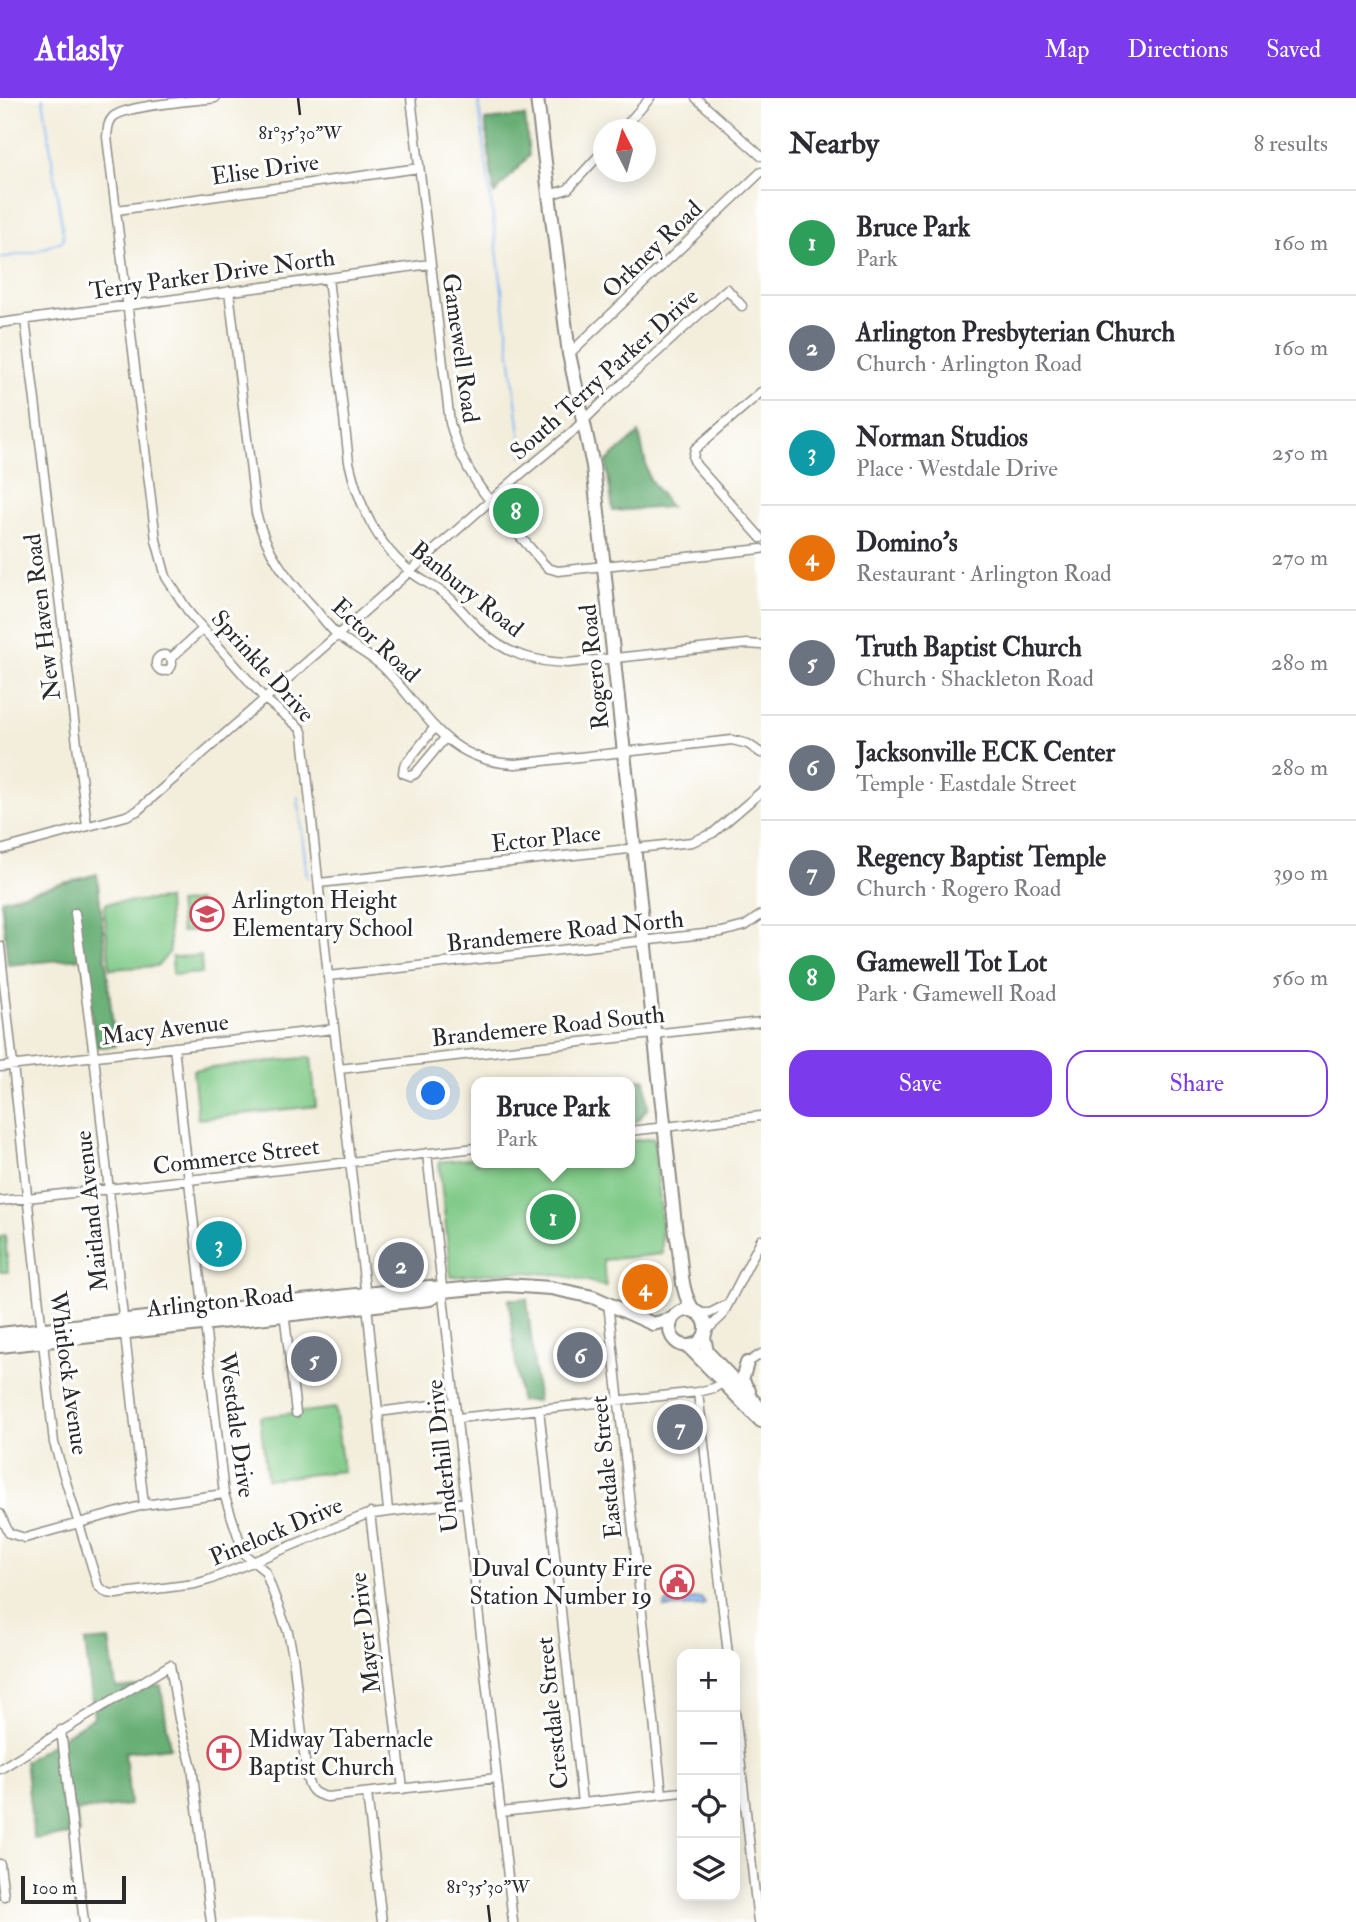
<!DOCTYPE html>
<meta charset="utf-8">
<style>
body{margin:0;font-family:"IM FELL Double Pica",serif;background:#f2f2f3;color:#2b2b33}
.controls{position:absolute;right:21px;bottom:21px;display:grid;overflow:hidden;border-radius:14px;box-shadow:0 4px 18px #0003}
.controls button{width:63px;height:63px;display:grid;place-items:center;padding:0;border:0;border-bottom:2px solid #e1e1e2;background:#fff;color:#2b2b33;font:35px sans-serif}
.compass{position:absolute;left:593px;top:21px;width:63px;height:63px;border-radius:50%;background:#fff;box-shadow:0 4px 18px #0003;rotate:354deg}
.scale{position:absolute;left:21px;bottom:18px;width:105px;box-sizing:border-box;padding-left:7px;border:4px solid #2b2b2b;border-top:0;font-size:19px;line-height:24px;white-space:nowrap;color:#2b2b2b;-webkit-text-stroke:5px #fff;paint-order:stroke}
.you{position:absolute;left:434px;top:996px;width:24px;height:24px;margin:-18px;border:5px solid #fff;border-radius:50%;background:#1a73e8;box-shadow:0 0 0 10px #1a73e833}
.badge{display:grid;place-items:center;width:46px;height:46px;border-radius:50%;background:#7c3aed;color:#fff;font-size:23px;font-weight:700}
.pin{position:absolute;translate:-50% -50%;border:4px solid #fff;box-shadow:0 2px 7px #0006}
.popup{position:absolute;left:471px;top:979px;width:164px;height:91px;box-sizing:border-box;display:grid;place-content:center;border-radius:14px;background:#fff;filter:drop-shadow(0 2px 5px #0005);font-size:23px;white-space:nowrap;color:#7c7c81}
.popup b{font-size:26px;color:#2b2b33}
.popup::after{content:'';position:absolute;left:50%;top:100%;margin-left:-14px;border:14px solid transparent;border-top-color:#fff}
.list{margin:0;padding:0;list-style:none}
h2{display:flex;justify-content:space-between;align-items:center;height:91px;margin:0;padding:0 28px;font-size:30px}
h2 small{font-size:23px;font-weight:400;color:#7c7c81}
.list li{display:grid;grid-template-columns:46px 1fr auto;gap:21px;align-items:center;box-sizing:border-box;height:105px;padding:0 28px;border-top:2px solid #e1e1e2}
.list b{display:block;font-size:26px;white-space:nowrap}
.list p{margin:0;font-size:23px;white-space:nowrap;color:#7c7c81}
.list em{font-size:23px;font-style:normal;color:#7c7c81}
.actions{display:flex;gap:14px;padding:21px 28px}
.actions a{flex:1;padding:16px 0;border:2px solid #7c3aed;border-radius:21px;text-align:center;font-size:24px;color:#7c3aed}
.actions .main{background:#7c3aed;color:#fff}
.icon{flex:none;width:38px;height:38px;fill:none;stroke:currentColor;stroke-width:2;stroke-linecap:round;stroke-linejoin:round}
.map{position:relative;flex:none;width:761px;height:1824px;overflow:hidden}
header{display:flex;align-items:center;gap:42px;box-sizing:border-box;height:98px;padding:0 35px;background:#7c3aed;color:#fff}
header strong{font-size:33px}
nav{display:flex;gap:38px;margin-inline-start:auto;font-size:24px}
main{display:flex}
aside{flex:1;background:#fff}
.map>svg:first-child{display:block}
.green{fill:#80ca87;stroke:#567a59;stroke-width:2}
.forest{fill:#68ae74;stroke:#4a6c50;stroke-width:2}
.water{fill:#84b6f1;stroke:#58708e;stroke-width:2}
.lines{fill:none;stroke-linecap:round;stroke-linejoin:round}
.stream{stroke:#84b6f1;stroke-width:2}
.street-casing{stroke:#8f8c84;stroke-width:11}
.secondary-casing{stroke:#8f8c84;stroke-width:16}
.street{stroke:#fff;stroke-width:8}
.secondary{stroke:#fff;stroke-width:12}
.ticks{fill:none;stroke:#2b2b2b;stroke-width:2.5}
.labels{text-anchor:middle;stroke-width:6;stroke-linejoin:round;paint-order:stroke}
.street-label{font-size:24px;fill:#2b2b2b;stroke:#fff}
.poi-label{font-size:24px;fill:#2b2b2b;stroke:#fff;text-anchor:start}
.ticks-label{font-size:18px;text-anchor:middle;fill:#2b2b2b;stroke:#fff;stroke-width:6;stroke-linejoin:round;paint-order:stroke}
</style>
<header>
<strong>Atlasly</strong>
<nav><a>Map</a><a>Directions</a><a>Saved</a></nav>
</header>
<main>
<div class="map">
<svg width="761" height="1824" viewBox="0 0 761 1824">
<rect width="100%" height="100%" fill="#fff"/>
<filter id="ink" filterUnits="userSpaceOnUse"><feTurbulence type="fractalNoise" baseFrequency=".0143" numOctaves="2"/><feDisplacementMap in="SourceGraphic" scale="14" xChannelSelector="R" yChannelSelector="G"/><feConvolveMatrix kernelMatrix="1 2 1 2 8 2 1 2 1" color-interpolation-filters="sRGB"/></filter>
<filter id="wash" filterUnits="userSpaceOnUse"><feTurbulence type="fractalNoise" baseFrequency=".00686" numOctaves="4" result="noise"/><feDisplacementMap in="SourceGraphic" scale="28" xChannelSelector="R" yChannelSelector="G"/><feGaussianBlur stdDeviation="1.57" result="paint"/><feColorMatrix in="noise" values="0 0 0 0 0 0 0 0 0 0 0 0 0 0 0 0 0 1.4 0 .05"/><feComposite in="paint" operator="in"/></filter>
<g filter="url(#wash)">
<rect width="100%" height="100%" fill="#f3eedc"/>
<!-- green -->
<path class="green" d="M520,388L529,433L526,435L500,405Z
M167,801L170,853L158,868L110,871L104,810L107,805Z
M198,803L201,832L181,834L178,805Z
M201,858L202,875L173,877L172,859Z
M311,959L316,1008L198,1021L193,972Z
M654,1040L661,1113L662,1156L603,1162L606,1189C555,1170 504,1173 451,1179L439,1064L476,1060V1065H630V1043Z
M5,1137L8,1174H0V1138Z
M335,1310L343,1373L267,1381L260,1319Z"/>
<!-- forest -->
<path class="forest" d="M525,18L529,58L494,96L485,22Z
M639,335L649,380L670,409L613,413L606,364Z
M97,776L115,948L96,949L83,860L8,867L1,802Z
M645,981L648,1010L635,1025H630V984H609Z
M509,1201H527L538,1303H520Z
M109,1542L116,1590L161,1588L170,1649L125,1654L130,1707L76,1713L79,1736L34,1741L25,1663L94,1619L85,1544Z"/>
<!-- water -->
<path class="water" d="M701,1500L705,1506L702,1508L664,1510L666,1505Z"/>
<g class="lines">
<!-- stream -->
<path class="stream" d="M478,0L523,359
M0,160L34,154L64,142L43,0
M527,385L531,429
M298,699L307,779"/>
</g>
</g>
<g filter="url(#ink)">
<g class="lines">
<defs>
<path id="street" d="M215,0C195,3 126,7 113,19C107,25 108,32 107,39L156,442L166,479L190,516L265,601L301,631L303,637L328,878L367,1207L388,1412
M411,0L450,325C465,385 505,419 543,465L548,470L558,473L761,451
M696,0L761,58
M622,32L650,0
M549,97L568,91L604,52
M117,112L419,70
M328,180L349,364C358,405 377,447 411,474C423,484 439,490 451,501C461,511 470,522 480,532C505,556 534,564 568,565L747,546L761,547
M229,193L256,415C267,456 286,479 314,510C322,519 330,531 339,538C353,549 370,557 383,569C427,614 445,664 516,666L732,642L748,646L761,655
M25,221L87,728
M0,225L430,166
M569,256L761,74
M761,294L695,351L693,360L696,367L761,440
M156 565a8 8 0 1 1 16 0a8 8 0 1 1-16 0Z
M171,560L203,531
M435,629L404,668L403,675L411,678L415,676L445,640
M0,752L126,718L137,713L522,375L571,335L610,297L727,191L742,208
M319,785L692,744L713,735L761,694
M75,815L94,958L144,1407
M0,848L54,1345L98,1488L107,1495L116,1496L195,1486L209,1482L365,1417L466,1404
M328,878L722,834L745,828L761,817
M174,949L224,1396L244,1456L265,1473L288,1534L293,1558L307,1681C311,1693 314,1696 327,1699L497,1680
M0,969L334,931
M339,971L761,924
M630,1033L761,1018
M427,1055L513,1824
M0,1103L476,1050
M608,1205L662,1696
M284,1213L296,1315
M699,1215H710L728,1206
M706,1233L722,1218L761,1142
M747,1265L761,1256
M698,1294L728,1556
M539,1311L582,1705
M378,1314L455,1304
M458,1320L698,1294L714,1290L724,1284
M370,1415L403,1691
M0,1416L9,1435L25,1440L144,1407L224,1396
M735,1613L758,1824
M61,1632L84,1824
M0,1671L170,1567L179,1621L192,1669L211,1824
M367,1695L382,1824
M501,1714L682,1694
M0,1766L4,1798"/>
<path id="secondary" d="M537,0L569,256L593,368L676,1136C683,1162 678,1191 694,1213
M670 1230a18 18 0 1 1 36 0a18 18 0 1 1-36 0Z
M0,1236L430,1189L443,1193L506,1187L551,1190L593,1199L653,1226L672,1221
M704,1239L707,1254L761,1311
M0,1248L430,1201L443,1193
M688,1248L761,1323
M747,1265L742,1282L749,1293"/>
</defs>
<!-- street casing -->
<use href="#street" class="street-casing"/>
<!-- secondary casing -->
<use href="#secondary" class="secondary-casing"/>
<!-- street -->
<use href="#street" class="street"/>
<!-- secondary -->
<use href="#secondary" class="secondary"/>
</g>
</g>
<!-- ticks -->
<path class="ticks" d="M298,0L300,17M488,1807L490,1824"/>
<!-- icons -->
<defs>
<symbol id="school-ring" viewBox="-11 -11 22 22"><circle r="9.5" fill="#fff" stroke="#d1495b" stroke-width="1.5"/><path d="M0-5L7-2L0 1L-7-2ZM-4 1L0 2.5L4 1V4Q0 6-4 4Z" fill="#d1495b"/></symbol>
<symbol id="civic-ring" viewBox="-11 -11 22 22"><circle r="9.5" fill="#fff" stroke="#d1495b" stroke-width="1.5"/><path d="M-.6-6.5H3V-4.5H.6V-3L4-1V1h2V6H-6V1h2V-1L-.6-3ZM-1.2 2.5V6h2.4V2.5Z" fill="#d1495b"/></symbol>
<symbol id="church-ring" viewBox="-11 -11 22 22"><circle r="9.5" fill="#fff" stroke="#d1495b" stroke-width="1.5"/><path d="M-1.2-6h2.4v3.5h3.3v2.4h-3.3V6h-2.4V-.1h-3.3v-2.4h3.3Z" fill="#d1495b"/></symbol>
</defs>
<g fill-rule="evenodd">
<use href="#school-ring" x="188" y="797" width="38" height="38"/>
<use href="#civic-ring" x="658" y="1465" width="38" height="38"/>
<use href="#church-ring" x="205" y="1636" width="38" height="38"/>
</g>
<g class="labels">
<!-- street labels -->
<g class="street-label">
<text transform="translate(265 71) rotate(-8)" y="8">Elise Drive</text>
<text transform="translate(652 151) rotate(-44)" y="8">Orkney Road</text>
<text transform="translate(212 176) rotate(-8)" y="8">Terry Parker Drive North</text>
<text transform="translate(461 250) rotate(82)" y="8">Gamewell Road</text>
<text transform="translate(604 276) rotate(-42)" y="8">South Terry Parker Drive</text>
<text transform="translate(467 491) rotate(39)" y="8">Banbury Road</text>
<text transform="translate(42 519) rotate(-97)" y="8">New Haven Road</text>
<text transform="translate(376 542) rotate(43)" y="8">Ector Road</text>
<text transform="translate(263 568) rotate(48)" y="8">Sprinkle Drive</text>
<text transform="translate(594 569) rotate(-96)" y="8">Rogero Road</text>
<text transform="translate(546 740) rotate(-6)" y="8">Ector Place</text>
<text transform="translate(565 833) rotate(-6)" y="8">Brandemere Road North</text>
<text transform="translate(548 928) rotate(-6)" y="8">Brandemere Road South</text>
<text transform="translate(165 931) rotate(-7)" y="8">Macy Avenue</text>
<text transform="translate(236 1058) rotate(-7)" y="8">Commerce Street</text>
<text transform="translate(91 1113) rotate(-96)" y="8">Maitland Avenue</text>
<text transform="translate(220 1203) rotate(-6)" y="8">Arlington Road</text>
<text transform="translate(69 1275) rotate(82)" y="8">Whitlock Avenue</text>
<text transform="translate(237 1327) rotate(82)" y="8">Westdale Drive</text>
<text transform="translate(442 1358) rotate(-96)" y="8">Underhill Drive</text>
<text transform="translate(606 1369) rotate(-96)" y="8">Eastdale Street</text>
<text transform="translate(276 1433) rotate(-23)" y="8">Pinelock Drive</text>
<text transform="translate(365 1535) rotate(-97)" y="8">Mayer Drive</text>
<text transform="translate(552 1615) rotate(-96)" y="8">Crestdale Street</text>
</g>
<!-- poi labels -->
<g class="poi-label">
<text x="232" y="810">Arlington Height<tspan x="232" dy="28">Elementary School</tspan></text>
<text x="652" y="1478" text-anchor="end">Duval County Fire<tspan x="652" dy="28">Station Number 19</tspan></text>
<text x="248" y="1649">Midway Tabernacle<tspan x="248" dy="28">Baptist Church</tspan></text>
</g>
</g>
<g class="ticks-label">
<text x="300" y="41">81°35'30"W</text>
<text x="488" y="1795">81°35'30"W</text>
</g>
</svg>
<div class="controls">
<button>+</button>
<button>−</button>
<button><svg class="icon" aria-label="locate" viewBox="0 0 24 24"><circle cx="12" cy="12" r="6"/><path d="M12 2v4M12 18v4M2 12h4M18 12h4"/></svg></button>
<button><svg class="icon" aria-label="layers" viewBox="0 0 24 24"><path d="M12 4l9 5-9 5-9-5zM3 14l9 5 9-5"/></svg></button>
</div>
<svg class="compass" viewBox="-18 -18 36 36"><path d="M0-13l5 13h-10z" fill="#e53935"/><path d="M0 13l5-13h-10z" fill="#7c7c81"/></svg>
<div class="scale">100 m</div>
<div class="you"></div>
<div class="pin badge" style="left:553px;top:1119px;background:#2e9e5b">1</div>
<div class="popup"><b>Bruce Park</b>Park</div>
<div class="pin badge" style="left:401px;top:1167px;background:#6b7280">2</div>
<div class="pin badge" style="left:219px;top:1146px;background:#0f9aa8">3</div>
<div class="pin badge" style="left:645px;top:1189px;background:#e8710a">4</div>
<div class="pin badge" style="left:314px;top:1261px;background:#6b7280">5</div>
<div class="pin badge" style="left:580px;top:1257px;background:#6b7280">6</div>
<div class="pin badge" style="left:680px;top:1329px;background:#6b7280">7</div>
<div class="pin badge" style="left:516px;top:413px;background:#2e9e5b">8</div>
</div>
<aside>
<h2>Nearby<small>8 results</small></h2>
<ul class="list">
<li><span class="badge" style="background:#2e9e5b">1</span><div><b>Bruce Park</b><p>Park</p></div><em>160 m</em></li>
<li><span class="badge" style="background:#6b7280">2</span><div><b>Arlington Presbyterian Church</b><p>Church · Arlington Road</p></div><em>160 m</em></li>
<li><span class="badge" style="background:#0f9aa8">3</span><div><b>Norman Studios</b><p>Place · Westdale Drive</p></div><em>250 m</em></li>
<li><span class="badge" style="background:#e8710a">4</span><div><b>Domino's</b><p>Restaurant · Arlington Road</p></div><em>270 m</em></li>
<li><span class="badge" style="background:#6b7280">5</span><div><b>Truth Baptist Church</b><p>Church · Shackleton Road</p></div><em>280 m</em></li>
<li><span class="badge" style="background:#6b7280">6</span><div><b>Jacksonville ECK Center</b><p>Temple · Eastdale Street</p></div><em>280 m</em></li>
<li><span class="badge" style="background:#6b7280">7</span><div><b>Regency Baptist Temple</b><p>Church · Rogero Road</p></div><em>390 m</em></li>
<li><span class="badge" style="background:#2e9e5b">8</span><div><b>Gamewell Tot Lot</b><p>Park · Gamewell Road</p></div><em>560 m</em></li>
</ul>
<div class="actions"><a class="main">Save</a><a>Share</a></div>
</aside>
</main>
